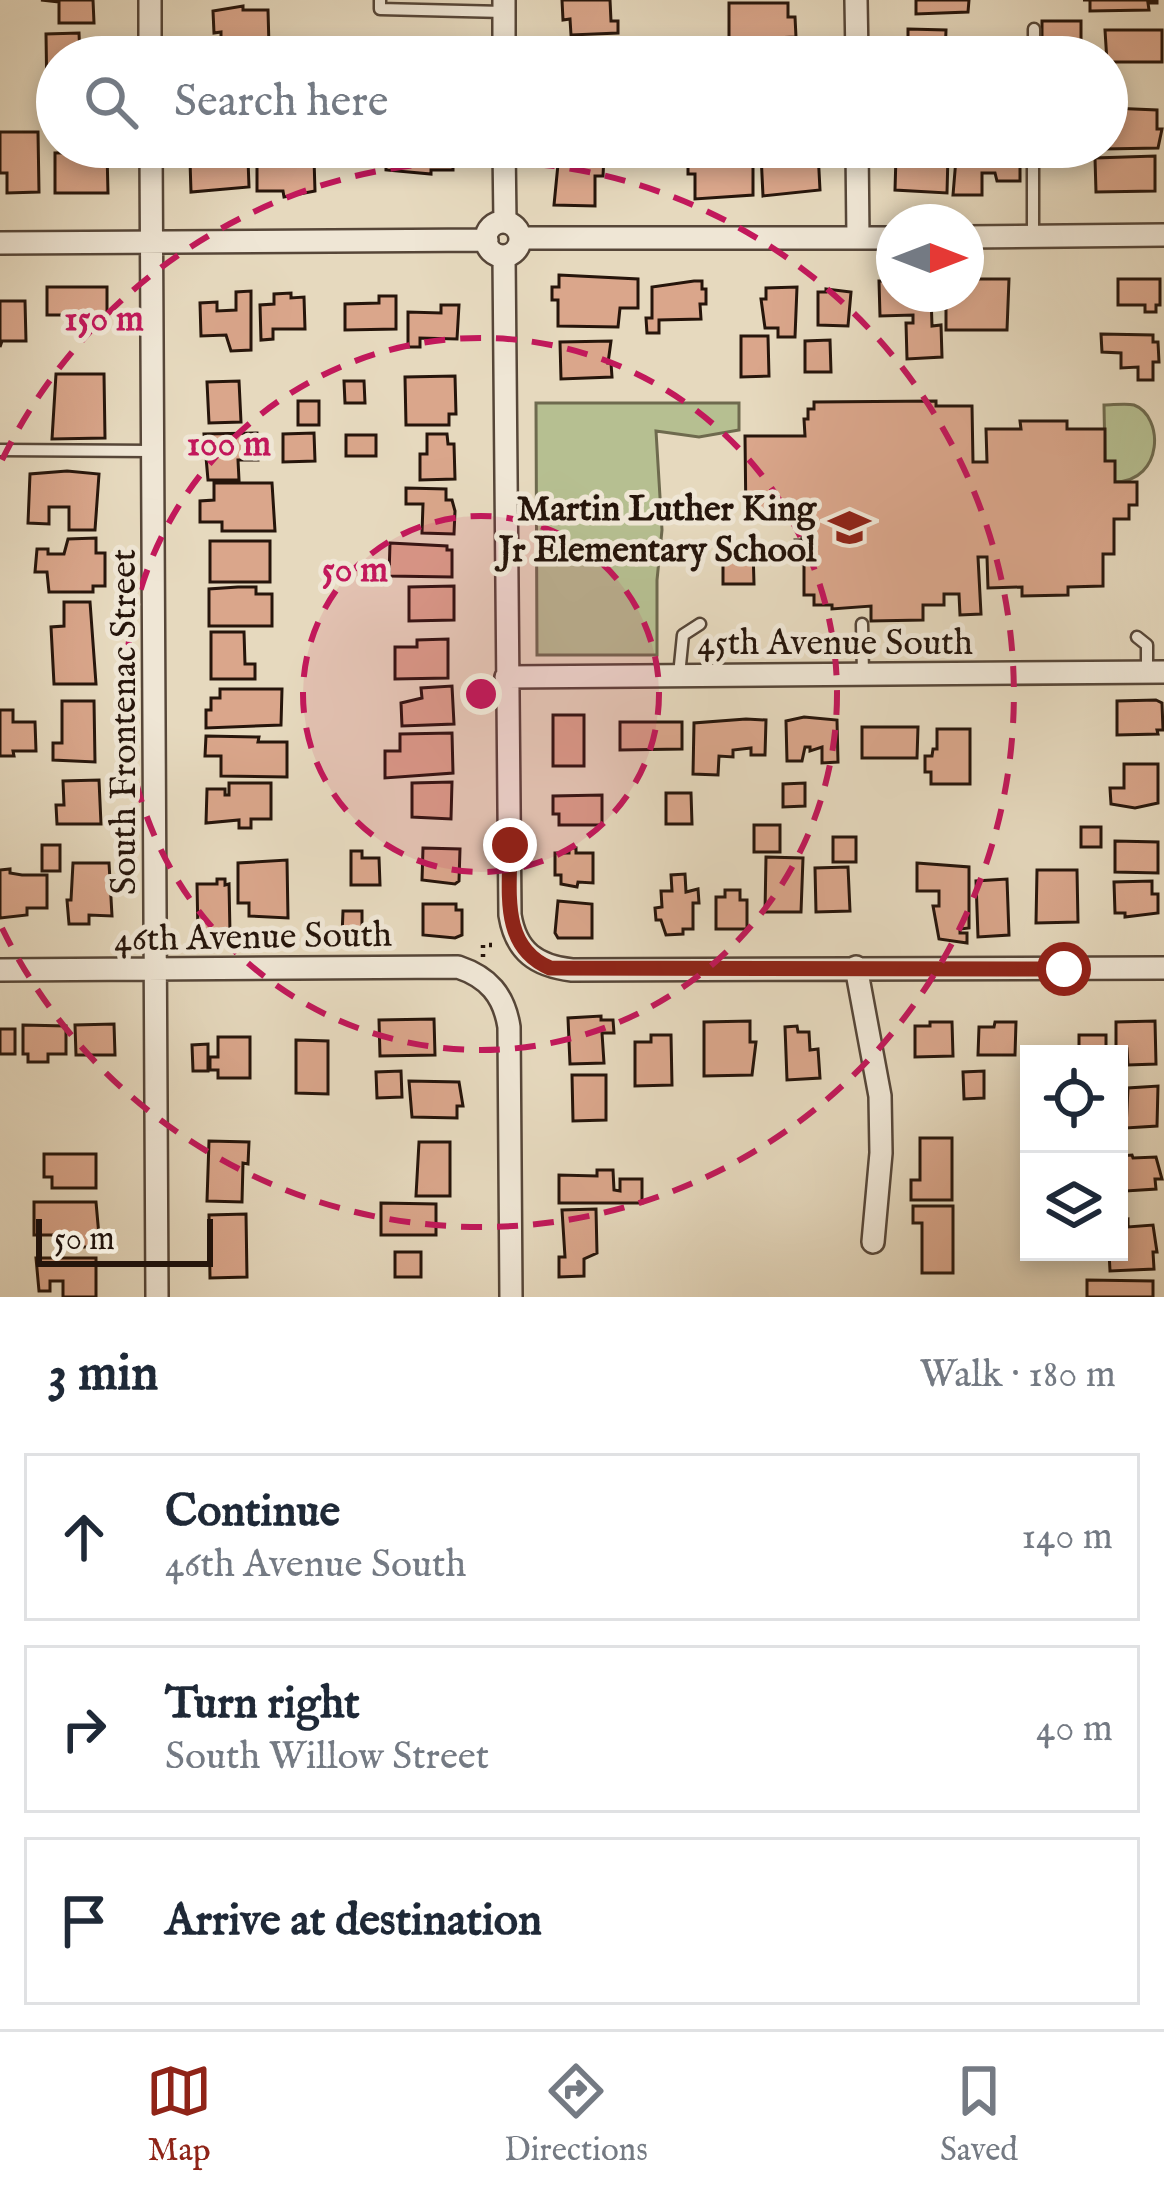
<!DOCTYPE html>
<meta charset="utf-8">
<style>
body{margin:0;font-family:"IM FELL English",serif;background:#f6f6f7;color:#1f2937}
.controls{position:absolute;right:36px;bottom:36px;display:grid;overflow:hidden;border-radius:0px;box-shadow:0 6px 18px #0003}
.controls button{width:108px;height:108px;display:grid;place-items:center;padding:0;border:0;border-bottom:3px solid #e0e1e3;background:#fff;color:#1f2937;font:60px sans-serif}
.compass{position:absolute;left:876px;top:204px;width:108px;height:108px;border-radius:50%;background:#fff;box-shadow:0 6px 18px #0003;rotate:90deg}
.scale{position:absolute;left:36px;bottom:30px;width:177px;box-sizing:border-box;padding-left:12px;border:6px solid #26150b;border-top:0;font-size:33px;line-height:42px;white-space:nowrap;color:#26150b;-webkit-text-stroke:9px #efe6d5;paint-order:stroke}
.stop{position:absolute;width:36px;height:36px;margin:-27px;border:9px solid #8f2418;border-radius:50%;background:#fff}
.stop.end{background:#8f2418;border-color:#fff;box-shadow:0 3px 12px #0008}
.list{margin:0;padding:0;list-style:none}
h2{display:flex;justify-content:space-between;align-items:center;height:156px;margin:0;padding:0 48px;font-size:51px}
h2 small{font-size:39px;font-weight:400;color:#747a83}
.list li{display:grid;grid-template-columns:78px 1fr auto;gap:36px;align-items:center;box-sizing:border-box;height:168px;margin:0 24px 24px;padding:0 24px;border:3px solid #e0e1e3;border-radius:0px}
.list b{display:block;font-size:45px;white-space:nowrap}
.list p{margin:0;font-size:39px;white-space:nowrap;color:#747a83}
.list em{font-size:39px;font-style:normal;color:#747a83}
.icon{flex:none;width:66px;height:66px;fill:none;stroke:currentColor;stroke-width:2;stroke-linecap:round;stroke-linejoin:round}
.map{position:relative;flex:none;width:1164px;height:1297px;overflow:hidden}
.search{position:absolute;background:#fff;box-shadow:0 6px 18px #0003;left:36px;right:36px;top:36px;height:132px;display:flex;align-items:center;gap:30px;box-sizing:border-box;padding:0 42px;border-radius:66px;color:#747a83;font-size:45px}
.sheet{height:732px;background:#fff}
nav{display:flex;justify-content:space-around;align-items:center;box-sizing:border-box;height:168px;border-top:3px solid #e0e1e3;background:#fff;font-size:33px;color:#747a83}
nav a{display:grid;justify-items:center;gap:6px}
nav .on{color:#8f2418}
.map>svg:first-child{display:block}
.green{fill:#b6bf91;stroke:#6e6a4e;stroke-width:3}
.building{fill:#daa68b;stroke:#26150b;stroke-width:3}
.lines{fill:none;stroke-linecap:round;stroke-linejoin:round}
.service-casing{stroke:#564638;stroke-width:15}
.minor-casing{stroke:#564638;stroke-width:26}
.path{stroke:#26150b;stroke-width:4.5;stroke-dasharray:3 6;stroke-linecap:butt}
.service{stroke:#efe6d5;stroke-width:10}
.minor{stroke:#efe6d5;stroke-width:21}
.route{stroke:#8f2418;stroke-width:15}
.ring{fill:none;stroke:#c2185b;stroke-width:6;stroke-dasharray:21 15}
.labels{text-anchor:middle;stroke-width:10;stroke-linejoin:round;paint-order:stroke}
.poi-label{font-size:36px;font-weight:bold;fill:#26150b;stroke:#efe6d5;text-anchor:end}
.street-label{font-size:36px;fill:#26150b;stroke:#efe6d5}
.centre{fill:#c2185b;stroke:#efe6d5;stroke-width:6}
.ring-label{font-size:36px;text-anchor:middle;font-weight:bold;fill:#c2185b;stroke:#efe6d5;stroke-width:10;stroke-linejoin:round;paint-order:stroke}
</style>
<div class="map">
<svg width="1164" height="1297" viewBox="0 0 1164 1297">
<rect width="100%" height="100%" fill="#e6d9be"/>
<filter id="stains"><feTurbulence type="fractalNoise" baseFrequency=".00167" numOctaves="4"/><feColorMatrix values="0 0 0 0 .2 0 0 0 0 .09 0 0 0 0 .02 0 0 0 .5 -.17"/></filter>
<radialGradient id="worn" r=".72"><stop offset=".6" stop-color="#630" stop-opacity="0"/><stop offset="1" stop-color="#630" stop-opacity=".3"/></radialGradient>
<!-- green -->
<path class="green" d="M536,403H739V430L699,437L656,431L662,530L657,580V655H537Z
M1104,405C1113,405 1126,403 1134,405C1164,416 1164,481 1115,482L1105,461Z"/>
<!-- building -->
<path class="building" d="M41,0H93L94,23H59V2Z
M562,0H610L611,21H618V33L571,35L570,19L563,20Z
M916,0H969L968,12L916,14Z
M1083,0H1157V3H1148L1149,10L1090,11V0Z
M729,3H788V17H795L796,37L774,38V44L739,45V38H729Z
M243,6V10H268L269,46L221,48V32L214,33L213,11Z
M1042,21H1081V53H1042Z
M908,29L946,30L945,57H908Z
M1105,30H1162V62H1107Z
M79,33L80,57H57V99H47L46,34Z
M593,41V57H564L563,42Z
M1110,108L1157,110V129H1162L1158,148L1103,149L1107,147V128H1116V123H1111Z
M0,132H38L39,192L7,193V173H0Z
M386,147H453V170H431V174L386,170Z
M785,147L818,152L820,190L763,196L761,154L785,153Z
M957,147H1020V181H997L995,173H982V195H953Z
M699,148H724V159H753V195L695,199V174H688V162L699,159Z
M905,150L942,151V155H948L947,193L895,190L896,156H905Z
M107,152L108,193H55V153Z
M559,154L604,155L603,176H595V206L554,205Z
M1155,156V191L1096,192L1095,158Z
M248,159L249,187L191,192L190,161Z
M314,159L315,191L284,197L283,191H257V161Z
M559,275L638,279V308H620L618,327L558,326V300H552V287H559Z
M966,279H1009L1007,330H946V294H966Z
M1118,279H1160V305H1156V312H1145V305H1118Z
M694,281H702V289H706V304H700L701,319L659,320V333H647L646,318H652V287Z
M879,281H894V294H931L932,326L941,325L942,357L907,359L906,323H913V315L880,316Z
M47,287H107V315H47Z
M797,287L795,337H778V328H765L761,299H766V288Z
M826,289L851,292L848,326L818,325V292H826Z
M251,291V350L231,351L226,335L201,336L200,303L217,302V311L236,310V292Z
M291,293V298L304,297L305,329H273V339L261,340L260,305L274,304V294Z
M379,296H396V329L345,330V304L379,303Z
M0,301H25L26,341H2L0,347Z
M441,305H459L457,339L420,338V347H408V312L441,313Z
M1101,334L1153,335V342H1158L1159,362H1153V380H1138V367L1121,368V353L1102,352Z
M741,336H768L769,376L741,377Z
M830,340L831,372H805V341Z
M611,341L608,363H611L612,377L561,379L560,342Z
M56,374H104L105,438L52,439Z
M455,376L456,414H449V425H406L405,377Z
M239,381L241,422L209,423L207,382Z
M344,381H364L365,403H345Z
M298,401H319V425H298Z
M936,401V406H972L973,462H987L986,429H1021L1020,421H1067V429H1105V461H1115V482H1137V505H1129V519H1114V554H1103V586L1068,587V595L1022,596V587L988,588L987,557H978L981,614L960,615L959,594H944V605H923V620L871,621V606L832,609V605H814V595H804V564H796L795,540H802V520L746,521L745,436H805L804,419H808V409H814V402Z
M257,433L258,460H238L239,480H208L204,434Z
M314,433L315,461L283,462V434Z
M427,434H447L448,444H454L455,479L420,480V454H427Z
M346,435H376V456H346Z
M67,471L99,474L95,530H69V507H49V524L28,523L30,474Z
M214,483H272L275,531H222V522H200V501L214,500Z
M406,488L446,489V500H452L455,511L454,534L422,533L423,504H406Z
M96,538V553H105V586H93V592H49L47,572H35L37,549H48V554H64L68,539Z
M210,541H270V582H210Z
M390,543L447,546V550H452V577L389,576Z
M723,549H753L754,584H723Z
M454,586V620L409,621V587Z
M238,587H256V594H272V626H209V589Z
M64,602H90L96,684H54L51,627L64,626Z
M211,632H244L245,664H255V679H211Z
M448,639V678L395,679V647H417V640Z
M452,686L454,724L402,726L401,703L422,698L421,688Z
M220,689H282L281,725L206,728V710H211V698H220Z
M1156,700L1162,703L1163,730H1157L1158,734L1117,735V701Z
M62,701H94L95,762L53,760V743H62Z
M0,710H13V722H35L36,751H13L14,756H0Z
M553,715H584V766H553Z
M804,717L837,720L838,762L822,763V747L810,751V747H805L802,761H787L786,721Z
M746,719L766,720L765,755H751V748L733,750V757L719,756L718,775L693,774L694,723Z
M620,722H682V749L620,750Z
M862,727H918L917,758H862Z
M937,729H970V784H931V772H925V756H932L933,749H937Z
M452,733L453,773L385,778V751H400V734Z
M206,736L259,737L258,742H287V777L221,776V756H205Z
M1124,764H1158V803L1135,808L1111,804L1110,788H1124Z
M99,780L101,824H57L56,805H64L63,781Z
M452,782L451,819L412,817V783Z
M229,783H271V819H251V828H239V820L206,823L207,789H225V795H229Z
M805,783V806L783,807V784Z
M666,793H691L692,824H666Z
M602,795V825H559V814H553V796Z
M754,825H780V852H754Z
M1081,827H1101V847H1081Z
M833,837H856V862H833Z
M1115,841L1158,842V873L1115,872Z
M42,845H60V871H42Z
M423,848L460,849L459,881L455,884L422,880Z
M569,848H576V853H593V883L578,882L577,887L561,884V875H555V853H569Z
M351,851H362V858H379L380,885H351Z
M766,857L803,858L801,912H765Z
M287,860L288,918L249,916V903H238V863Z
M73,863H109L112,916L89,915V924H69L67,900H71Z
M917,863L969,867V928L960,929V933H967V943L939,939L933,906H939V891H917Z
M848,867L850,911L816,912L815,868Z
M10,869V873L22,875H47V908H27V915L0,918V870Z
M1037,870H1077L1078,922L1036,923Z
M685,874L686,892L698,889L699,903H693V929H683V934L666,935L661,920H656L655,908L662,907L661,891H672L671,875Z
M217,879H225V885L229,884L230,933L198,934L197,884H217Z
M1007,879L1009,935L978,937L976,881Z
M1152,881V894H1158V913L1125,917V913H1115L1114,882Z
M725,890H740V900H747V929H716V897H725Z
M558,901L592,904V938H558L555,933Z
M423,904H456V910H462V935L455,938L423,935Z
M343,911H362V937H342Z
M601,1016V1020H613L614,1033H602L604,1063L570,1064L568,1018Z
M434,1019L435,1055L380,1056L379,1020Z
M750,1021V1042H756L752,1075L704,1076V1022Z
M1155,1021L1156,1064L1128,1065L1127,1049L1116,1050V1022Z
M930,1022H952L953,1056L915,1057V1026H930Z
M995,1022H1016L1015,1055H978L979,1027H994Z
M114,1024L115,1055H76L75,1025Z
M23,1025L66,1026V1054H48V1062H28V1054H23Z
M797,1026L798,1032H809L810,1050L818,1049L820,1078L787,1080L785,1027Z
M0,1029H15V1054H0Z
M651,1035H671L672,1085L635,1086V1042H651Z
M1079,1035H1106V1054H1079Z
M218,1037H250V1078H218V1070H210V1057H218Z
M296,1040L328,1041V1094L296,1093Z
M208,1044V1071H193L192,1045Z
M401,1071L402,1097L377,1098L376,1072Z
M984,1071V1098L964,1099L963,1072Z
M572,1075H606V1120L573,1121Z
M409,1081L459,1082L463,1106H457V1118L412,1117Z
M1158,1086L1157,1126L1126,1128L1128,1088Z
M920,1138H952V1200H911V1180H920Z
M209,1141L249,1142L248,1164L243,1163L242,1202L207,1201Z
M419,1142H450V1196H416Z
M44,1154H96V1188H52V1177H44Z
M1132,1155L1133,1158L1156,1157L1162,1179H1155L1156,1189L1126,1191L1119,1156Z
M597,1170H613L614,1190L620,1191V1179H642V1203H559V1175L597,1176Z
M34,1202H96L100,1247H58V1235H34Z
M381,1203L436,1204V1235H381Z
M913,1206H953V1273H922V1223H913Z
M596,1209L597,1253L584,1259V1276L559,1277V1257H565L562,1210Z
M246,1214L247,1277L210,1278L209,1215Z
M1128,1219V1227L1153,1225L1157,1252H1153L1154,1269L1110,1271L1109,1252H1119V1220Z
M395,1252H421V1277H395Z
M36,1258H96V1297H63V1281H50V1291H39Z
M1087,1280L1153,1281V1297H1087Z"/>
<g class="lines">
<defs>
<path id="service" d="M380,0V9L504,12
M1034,57V29
M1033,236V147
M0,450L153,451
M862,624L863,674
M1137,637L1147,645V672
M679,675L683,635L700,624"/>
<path id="minor" d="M150,0V57
M504,0V57
M856,0L857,57
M151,147L157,1297
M504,147L505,222
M857,147L858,238
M486 239a17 17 0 1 1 34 0a17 17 0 1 1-34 0Z
M966,237L1164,235
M520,238H894
M0,243L487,240
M504,256L510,915C516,952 537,966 572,970L1164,968
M506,677L1164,672
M856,967L880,1096L881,1153L873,1242
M0,970L458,967C488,977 504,995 509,1027L511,1297"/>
</defs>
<!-- service casing -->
<use href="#service" class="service-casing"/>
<!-- minor casing -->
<use href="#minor" class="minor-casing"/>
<!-- path -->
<path class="path" d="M483,957V945H496"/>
<!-- service -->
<use href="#service" class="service"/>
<!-- minor -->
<use href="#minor" class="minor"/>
</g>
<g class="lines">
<!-- route -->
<path class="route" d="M510,845C510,891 500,947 550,968L1064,969"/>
</g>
<!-- distance rings -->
<circle cx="481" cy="694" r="178" fill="#c2185b" fill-opacity=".12"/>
<g class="ring">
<circle cx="481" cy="694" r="178"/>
<circle cx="481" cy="694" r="356"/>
<path d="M2 460A533 533 0 1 1 2 928"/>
</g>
<!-- icons -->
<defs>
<symbol id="school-bare" viewBox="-9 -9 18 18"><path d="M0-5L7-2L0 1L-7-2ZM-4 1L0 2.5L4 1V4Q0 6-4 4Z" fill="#8f2418" stroke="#efe6d5" stroke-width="2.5" paint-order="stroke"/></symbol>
</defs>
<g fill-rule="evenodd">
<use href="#school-bare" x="820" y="498" width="59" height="59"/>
</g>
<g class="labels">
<!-- poi labels -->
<g class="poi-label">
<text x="816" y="520">Martin Luther King<tspan x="816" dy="41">Jr Elementary School</tspan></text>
</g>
<!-- street labels -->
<g class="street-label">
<text x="835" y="654">45th Avenue South</text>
<text transform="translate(122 722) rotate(-90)" y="13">South Frontenac Street</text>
<text transform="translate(253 935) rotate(-1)" y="13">46th Avenue South</text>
</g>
</g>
<circle cx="481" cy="694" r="18" class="centre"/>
<g class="ring-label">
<text x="104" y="330">150 m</text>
<text x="229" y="455">100 m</text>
<text x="355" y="581">50 m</text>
</g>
<rect width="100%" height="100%" filter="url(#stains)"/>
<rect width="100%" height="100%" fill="url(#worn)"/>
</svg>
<div class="controls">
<button><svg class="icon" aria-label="locate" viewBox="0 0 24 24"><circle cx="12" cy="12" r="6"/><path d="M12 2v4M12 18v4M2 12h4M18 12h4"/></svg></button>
<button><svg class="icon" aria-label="layers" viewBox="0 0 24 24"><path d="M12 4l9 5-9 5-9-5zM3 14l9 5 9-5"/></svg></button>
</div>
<svg class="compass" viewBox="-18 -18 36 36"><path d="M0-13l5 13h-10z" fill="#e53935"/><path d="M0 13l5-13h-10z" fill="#747a83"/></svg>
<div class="scale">50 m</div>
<div class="stop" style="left:1064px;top:969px"></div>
<div class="stop end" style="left:510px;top:845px"></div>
<div class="search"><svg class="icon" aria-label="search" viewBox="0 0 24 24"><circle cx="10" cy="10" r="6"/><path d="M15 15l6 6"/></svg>Search here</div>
</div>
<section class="sheet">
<h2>3 min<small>Walk · 180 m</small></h2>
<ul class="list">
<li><svg class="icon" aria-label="ahead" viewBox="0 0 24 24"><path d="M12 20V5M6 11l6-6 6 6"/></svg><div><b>Continue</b><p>46th Avenue South</p></div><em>140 m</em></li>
<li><svg class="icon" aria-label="right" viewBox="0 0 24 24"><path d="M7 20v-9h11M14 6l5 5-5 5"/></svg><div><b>Turn right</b><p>South Willow Street</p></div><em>40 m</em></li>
<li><svg class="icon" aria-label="arrive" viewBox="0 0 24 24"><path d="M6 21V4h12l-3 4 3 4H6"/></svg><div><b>Arrive at destination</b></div></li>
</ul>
</section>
<nav>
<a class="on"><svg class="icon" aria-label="map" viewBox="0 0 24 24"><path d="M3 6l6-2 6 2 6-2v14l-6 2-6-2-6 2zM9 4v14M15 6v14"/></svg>Map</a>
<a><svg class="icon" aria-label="directions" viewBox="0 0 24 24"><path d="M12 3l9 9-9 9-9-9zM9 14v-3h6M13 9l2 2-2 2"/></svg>Directions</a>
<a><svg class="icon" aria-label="saved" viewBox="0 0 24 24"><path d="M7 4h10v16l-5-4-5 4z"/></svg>Saved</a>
</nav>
